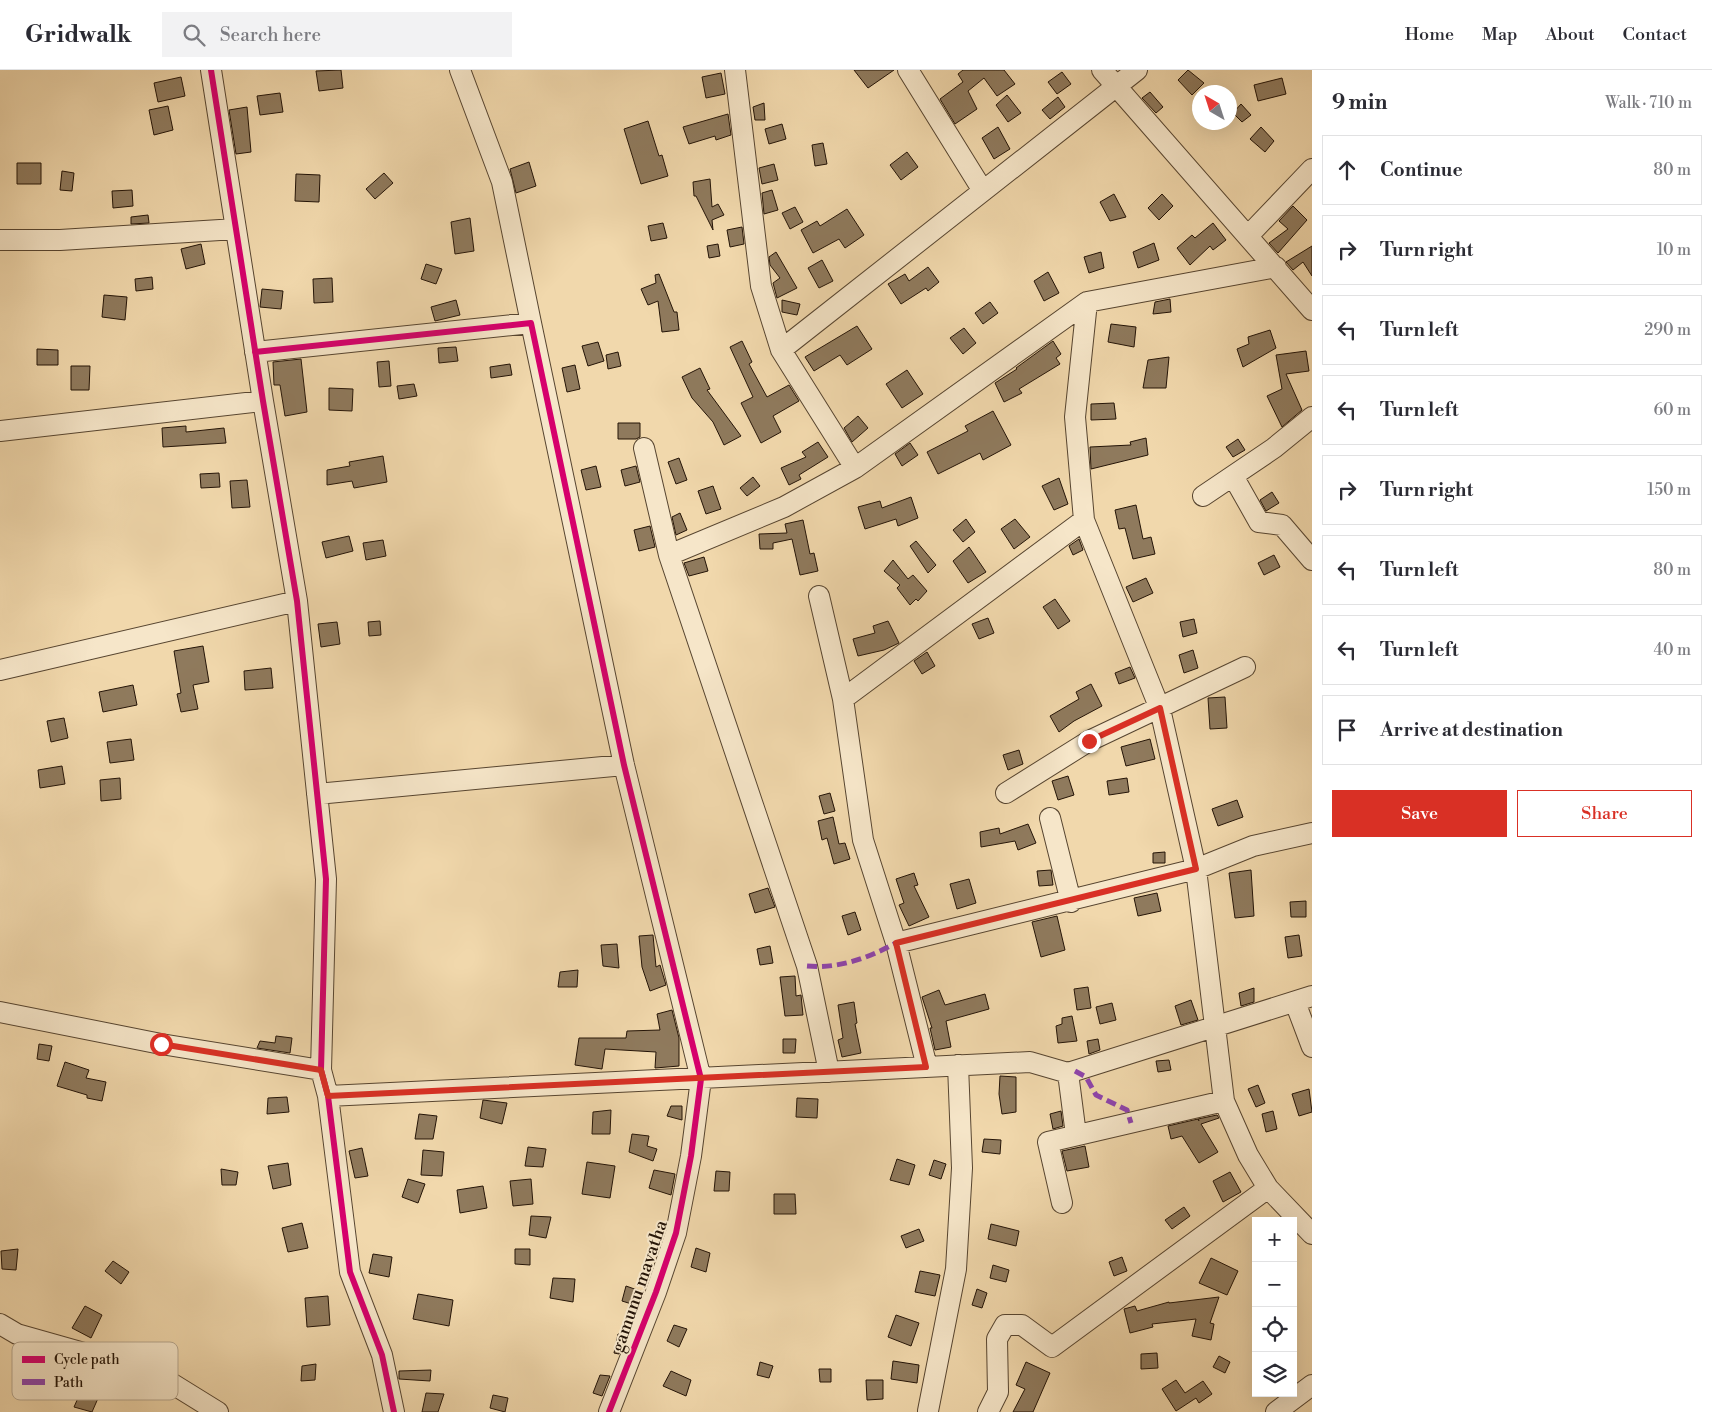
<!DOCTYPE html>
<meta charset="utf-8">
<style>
body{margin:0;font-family:"Libre Bodoni",serif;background:#f2f2f3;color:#2b2b33}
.controls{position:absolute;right:15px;bottom:15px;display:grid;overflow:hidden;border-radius:0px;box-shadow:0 5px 20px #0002}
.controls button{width:45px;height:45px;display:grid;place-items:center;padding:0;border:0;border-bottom:1px solid #e1e1e2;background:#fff;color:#2b2b33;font:25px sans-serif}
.compass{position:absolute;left:1192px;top:15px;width:45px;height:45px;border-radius:50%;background:#fff;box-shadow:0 5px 20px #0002;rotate:321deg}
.stop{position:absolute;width:15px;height:15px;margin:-11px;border:4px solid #d93025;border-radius:50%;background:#fff}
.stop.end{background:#d93025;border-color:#fff;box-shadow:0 1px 5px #0008}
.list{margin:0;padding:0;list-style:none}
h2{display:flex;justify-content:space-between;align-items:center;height:65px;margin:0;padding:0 20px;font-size:21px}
h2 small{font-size:16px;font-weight:400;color:#7c7c81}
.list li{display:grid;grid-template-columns:32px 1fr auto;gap:15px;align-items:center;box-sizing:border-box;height:70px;margin:0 10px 10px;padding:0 10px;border:1px solid #e1e1e2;border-radius:0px}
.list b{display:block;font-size:19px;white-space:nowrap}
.list em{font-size:16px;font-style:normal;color:#7c7c81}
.actions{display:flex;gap:10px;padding:15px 20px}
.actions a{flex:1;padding:11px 0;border:1px solid #d93025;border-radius:0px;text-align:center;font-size:18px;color:#d93025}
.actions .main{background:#d93025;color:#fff}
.icon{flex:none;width:28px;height:28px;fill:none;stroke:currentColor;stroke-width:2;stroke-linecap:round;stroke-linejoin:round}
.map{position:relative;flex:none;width:1312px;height:1342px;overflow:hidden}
header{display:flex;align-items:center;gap:30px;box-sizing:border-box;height:70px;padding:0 25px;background:#fff;border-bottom:1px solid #e1e1e2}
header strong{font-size:24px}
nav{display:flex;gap:28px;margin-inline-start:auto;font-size:18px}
.search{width:350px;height:45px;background:#f2f2f3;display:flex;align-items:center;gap:12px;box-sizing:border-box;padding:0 18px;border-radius:0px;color:#7c7c81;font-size:19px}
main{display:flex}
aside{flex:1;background:#fff}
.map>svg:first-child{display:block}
.building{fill:#8f7a5d;stroke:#241407}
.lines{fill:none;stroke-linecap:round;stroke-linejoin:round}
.minor-casing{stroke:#574530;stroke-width:22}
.minor{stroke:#f6e6c9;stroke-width:20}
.quiet{stroke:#8e44ad;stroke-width:5;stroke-dasharray:10 5;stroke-linecap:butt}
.cycleway-casing{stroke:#f6e6c9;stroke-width:9}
.cycleway{stroke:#d6006c;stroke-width:6}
.route{stroke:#d93025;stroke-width:6}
.labels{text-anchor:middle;stroke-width:4;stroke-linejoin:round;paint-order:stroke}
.street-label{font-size:18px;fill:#241407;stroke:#f6e6c9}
.key{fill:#f6e6c9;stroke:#b7a78f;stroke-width:1}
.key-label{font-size:14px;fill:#241407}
</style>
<header>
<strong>Gridwalk</strong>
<div class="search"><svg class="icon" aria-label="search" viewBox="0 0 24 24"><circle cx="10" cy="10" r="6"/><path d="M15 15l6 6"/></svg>Search here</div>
<nav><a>Home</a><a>Map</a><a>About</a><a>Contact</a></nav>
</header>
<main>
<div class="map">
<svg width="1312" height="1342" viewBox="0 0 1312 1342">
<rect width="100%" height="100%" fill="#f1d8ac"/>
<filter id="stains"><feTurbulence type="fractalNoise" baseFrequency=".004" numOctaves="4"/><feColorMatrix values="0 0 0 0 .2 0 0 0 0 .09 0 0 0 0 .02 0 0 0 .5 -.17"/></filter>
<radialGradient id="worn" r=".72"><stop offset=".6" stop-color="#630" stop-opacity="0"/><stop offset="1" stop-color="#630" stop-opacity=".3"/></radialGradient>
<!-- building -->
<path class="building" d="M341,0L343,18L319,21L316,1Z
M854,0H894L868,18Z
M963,0H1004L1015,14L997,26L984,8L968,21L977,39L955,54L940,29L963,12L958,4Z
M1188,0L1204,13L1192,25L1178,10Z
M1062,2L1071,14L1057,24L1048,12Z
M721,3L725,24L706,28L702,7Z
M181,7L185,26L158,32L154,13Z
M1282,8L1286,24L1258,31L1254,15Z
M1150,22L1163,37L1156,43L1142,28Z
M280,23L283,42L260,45L257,26Z
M1007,25L1021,43L1008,52L996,35Z
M1058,27L1065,37L1050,49L1042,40Z
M764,33L765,50H755L753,37Z
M1241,34L1251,45L1242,52L1233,43Z
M168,36L173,60L154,65L149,40Z
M247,37L251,82L236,84L229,40Z
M728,44L731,65L716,70L715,66L689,74L683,57Z
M648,51L659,86L662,85L668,106L641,114L624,59Z
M782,54L786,69L769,74L765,59Z
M998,57L1010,79L994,89L982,68Z
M1261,57L1274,71L1265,82L1250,69Z
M823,73L827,94L815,96L812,75Z
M907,82L918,97L901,110L890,95Z
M529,92L536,116L516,123L510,99Z
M17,93H41V114H17Z
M774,94L778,110L762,114L759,98Z
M62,101L74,103L72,121L60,120Z
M384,103L393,113L375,129L366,119Z
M296,104L320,105L319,132L295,131Z
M710,109L712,137L718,134L724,145L712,150L713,160L696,126H694L693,112Z
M132,120L133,136L113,138L112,121Z
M772,120L778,140L764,144L762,123Z
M1114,124L1126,147L1110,151L1100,132Z
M1162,124L1173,136L1159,150L1148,138Z
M1293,136L1307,150L1278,183L1269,173L1288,159L1279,151Z
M795,137L803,152L790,159L782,143Z
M847,139L864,165L845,178L839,169L813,183L801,160L817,151L820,156Z
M148,145L149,153L131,154V147Z
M470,148L474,181L455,184L451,152Z
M663,153L667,168L651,171L648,156Z
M1213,153L1226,170L1213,180L1210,176L1190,195L1177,178L1192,165L1195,168Z
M742,157L744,174L730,177L727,160Z
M1154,173L1159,190L1138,198L1133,182Z
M201,174L205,194L186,199L181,179Z
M718,174L720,186L709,188L707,176Z
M1312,176V206L1303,192L1293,200L1286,192Z
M776,182L797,218L777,228L773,213L780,208L770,195L769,187Z
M1101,182L1104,198L1089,203L1084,187Z
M822,190L833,211L819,218L808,198Z
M426,194L442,199L436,214L421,209Z
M928,197L939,212L928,221L926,218L901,234L888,214L905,204L909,211Z
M1048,202L1059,223L1044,231L1034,211Z
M659,204L674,242H677L679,260L662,262L658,231L648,235L641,219L656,213L655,205Z
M152,207L153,219L136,221L135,209Z
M332,208L333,232L314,233L313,209Z
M262,219L283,221L281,239L260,237Z
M104,225L127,227L125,250L102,247Z
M1170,229L1171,242L1153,244L1155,232Z
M456,230L460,245L435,251L431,237Z
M782,230L800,234L797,245L782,242Z
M990,232L998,243L983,254L975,243Z
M1111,254L1136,257L1134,277L1108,272Z
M857,256L872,279L847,295L840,285L814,301L805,287Z
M964,258L976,273L963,284L950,268Z
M1270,260L1276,278L1243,297L1237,279L1249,274L1248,267Z
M742,271L752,292L749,294L767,327L789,315L799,331L773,346L781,362L761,373L741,333L753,327L730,277Z
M1053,271L1061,284L1056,288L1060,294L1019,319L1022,323L1004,332L995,313L1017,299L1016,298Z
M598,272L604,291L588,296L582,276Z
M456,277L458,291L439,293L438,278Z
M37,279L58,280V295H37Z
M1306,281L1309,301L1286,304L1302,340L1282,357L1267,326L1282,319L1276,285Z
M618,282L621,296L608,299L606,285Z
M1169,287L1166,318H1143L1148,290Z
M301,289L307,342L285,346L280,315H274L273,292Z
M389,291L391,316L379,317L377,292Z
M510,294L512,305L491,308L490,297Z
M575,295L580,319L567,322L562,298Z
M71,296H90L89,320H71Z
M700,298L710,319L707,320L741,366L724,375L713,352L692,328L682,307Z
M907,300L923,324L902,338L886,314Z
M414,314L417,326L399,329L397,316Z
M329,318L353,319L352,341L329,340Z
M1114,333L1116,349L1091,350V334Z
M993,341L1011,375L983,390L980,383L938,404L927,382L968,361L965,356Z
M858,346L868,358L852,372L844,358Z
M618,353H640V367L636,369H618Z
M186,356V362L224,358L226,373L163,377L162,358Z
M1146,368L1148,385L1091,399L1090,377L1131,375L1130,372Z
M1238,369L1245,380L1233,387L1226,377Z
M818,372L828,387L799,405L801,409L789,415L781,398L806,387L802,382Z
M910,373L918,385L902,396L895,384Z
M383,386L387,412L354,418L352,411L327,415V400L350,396L349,392Z
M679,388L687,410L676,414L668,392Z
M596,396L601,417L586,420L581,400Z
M636,396L640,412L625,416L621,400Z
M219,403L220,417L201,418L200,404Z
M753,407L760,416L747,426L740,418Z
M1059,408L1068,434L1054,440L1042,416Z
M247,410L250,437L232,438L230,411Z
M713,416L721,439L706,444L698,421Z
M1272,422L1279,433L1266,441L1260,430Z
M911,427L918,448L898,456L896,449L865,459L858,437L880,431L882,438Z
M1136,435L1143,469L1151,467L1155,484L1133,489L1125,458L1119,459L1115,440Z
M680,443L687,460L676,465L672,447Z
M966,449L975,462L963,472L953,460Z
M1015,449L1030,467L1014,479L1001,459Z
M803,450L810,484L814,483L818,501L800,505L792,469L773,473V479H760L759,464L787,463L785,454Z
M650,456L655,477L639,481L634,460Z
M349,466L353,481L326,488L322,472Z
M1079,469L1083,480L1073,485L1069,476Z
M383,470L386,486L366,490L363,473Z
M916,471L936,495L928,503L910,476Z
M969,477L986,502L968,513L953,491Z
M1274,485L1280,497L1264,505L1258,493Z
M704,487L708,501L689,506L684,493Z
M893,490L908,509L913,505L927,521L918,531L916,529L910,535L897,518L900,515L884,501Z
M1146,508L1153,523L1133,532L1126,517Z
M1055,529L1070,551L1058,559L1043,537Z
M988,548L994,563L979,569L972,554Z
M1194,549L1197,563L1183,567L1180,552Z
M380,551L381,565L369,566L368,552Z
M888,551L899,573L884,580L858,586L853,569L875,563L873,556Z
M337,552L340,574L321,577L318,554Z
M203,576L209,612L193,615L198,639L181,642L177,624L181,623L174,581Z
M1193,580L1198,598L1184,603L1179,585Z
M927,582L935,596L922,604L914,591Z
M1130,597L1135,608L1119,614L1115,603Z
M271,598L273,618L245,620L244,601Z
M1091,614L1102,636L1074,651L1059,662L1050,646L1079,629L1076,622Z
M133,615L137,635L103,642L99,622Z
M1225,627L1227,658L1210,659L1208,628Z
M64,648L68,668L51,672L47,651Z
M131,669L134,690L110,693L107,672Z
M1150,669L1155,689L1126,696L1121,677Z
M1019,680L1023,694L1008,700L1003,685Z
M62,696L65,714L40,718L38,700Z
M1068,706L1074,725L1058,730L1052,711Z
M120,708L121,729L101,731L100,710Z
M1127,708L1129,722L1109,725L1107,711Z
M830,723L835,741L824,744L819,726Z
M1237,730L1243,747L1218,756L1212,739Z
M833,747L839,774L845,773L850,789L834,794L827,768L822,770L818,751Z
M1028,754L1036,773L1018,780L1015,771L981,777L980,762L999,758L1000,764Z
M1165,782V793H1153V783Z
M1051,800L1053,815L1039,816L1037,801Z
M1251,800L1254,846L1235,848L1229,803Z
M914,803L918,815L914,816L929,847L909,856L899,835L904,833L896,809Z
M969,809L976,833L957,839L950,814Z
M768,818L775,837L755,843L749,824Z
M1157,823L1161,841L1138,846L1134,828Z
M1306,831V847H1291L1290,832Z
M855,842L861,860L848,865L842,846Z
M1057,846L1065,880L1041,887L1032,852Z
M653,865L656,897L660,895L666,915L650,921L642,897L639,866Z
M1299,865L1302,886L1288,888L1285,867Z
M617,874L619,898L603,896L601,875Z
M770,876L773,893L760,895L757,879Z
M578,900L577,917H558L560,902Z
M795,906L796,926L801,925L803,945L785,946L780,907Z
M1088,917L1091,938L1077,940L1074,919Z
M1254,918V932L1241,936L1239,923Z
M939,920L945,935L985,924L989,939L946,951L951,977L935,980L930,958H932L922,927Z
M1191,930L1198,950L1181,955L1175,936Z
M854,932L857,953L855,954L861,983L842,987L838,970L843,968L838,935Z
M1112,933L1116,950L1100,954L1096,937Z
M672,940L679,968V996L655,998L656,982L605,979L602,999L575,995L579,968H626L627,961L660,960L657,944Z
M1072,946L1077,971L1058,973L1056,956L1062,954V948Z
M276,966L292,968L290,983L257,978L260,971L275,973Z
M783,969H796L795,983H783Z
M1098,969L1100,980L1089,984L1087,971Z
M39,974L52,976L49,991L37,989Z
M1169,990L1171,1000L1158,1002L1156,991Z
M65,992L89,1000L86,1008L106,1012L102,1031L87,1028V1025L57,1016Z
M1000,1006L1016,1007V1042L1002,1044L999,1024Z
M1258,1015L1265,1033L1256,1037L1248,1019Z
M1309,1019L1312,1042L1299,1046L1292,1024Z
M287,1027L289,1042L267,1044L268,1028Z
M797,1028L818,1029L817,1048L796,1047Z
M483,1030L507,1033L502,1054L480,1048Z
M671,1036H682V1050L667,1046Z
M611,1040L610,1064H592L593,1042Z
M1061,1041L1063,1056L1053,1059L1050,1044Z
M1273,1041L1277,1059L1266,1062L1262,1044Z
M419,1044L437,1046L433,1069H415Z
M1217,1045L1219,1048L1201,1054L1218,1082L1199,1093L1182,1066L1171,1069L1168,1056L1198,1049L1199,1051L1198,1049Z
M632,1064L649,1066L647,1076L657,1079L653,1091L629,1082Z
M984,1069L1001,1070L1000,1084L982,1082Z
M1085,1076L1089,1097L1067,1101L1062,1081Z
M528,1077L546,1079L543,1097L525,1096Z
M362,1078L368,1106L355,1108L349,1081Z
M423,1080L444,1082L442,1106L421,1105Z
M897,1089L915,1095L909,1115L890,1110Z
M934,1090L946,1094L941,1109L929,1105Z
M587,1092L615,1096L610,1128L582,1124Z
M288,1093L291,1115L273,1119L268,1096Z
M221,1099L238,1102L236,1115H222Z
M654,1100L675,1104L671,1125L649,1118Z
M716,1101L730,1102L729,1121H714Z
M1230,1102L1241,1122L1223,1132L1213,1111Z
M408,1109L425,1114L418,1133L402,1127Z
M531,1109L533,1134L513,1136L510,1111Z
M483,1116L487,1138L460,1143L457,1120Z
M774,1124H795L796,1144H774Z
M1184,1137L1190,1146L1172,1159L1165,1150Z
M531,1146L551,1147L546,1168L529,1165Z
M302,1153L308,1178L288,1182L282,1158Z
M991,1154L1019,1161L1016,1176L988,1169Z
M919,1159L924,1171L906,1178L901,1166Z
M696,1178L710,1183L706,1202L691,1197Z
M18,1179L16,1200L2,1199L1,1181Z
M515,1179H530V1195L515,1194Z
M373,1184L392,1187L389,1207L369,1203Z
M1122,1187L1127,1201L1114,1206L1109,1192Z
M1211,1188L1238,1201L1227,1225L1199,1213Z
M113,1191L129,1202L121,1214L105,1201Z
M993,1195L1009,1200L1006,1212L990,1208Z
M920,1201L940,1205L935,1226L915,1222Z
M553,1208L575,1209L573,1232L550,1228Z
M626,1216L643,1222L638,1236L622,1231Z
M977,1219L987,1223L982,1238L972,1235Z
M418,1224L453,1230L449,1256L413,1249Z
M328,1226L330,1255L307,1257L305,1228Z
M1219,1227L1210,1253L1214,1254L1211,1270L1192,1266L1196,1249L1152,1254L1153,1257L1130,1263L1124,1239L1135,1236L1137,1241L1169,1232V1233Z
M85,1236L102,1245L91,1268L72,1258Z
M896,1245L919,1253L911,1276L888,1267Z
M674,1255L687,1259L679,1277L667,1271Z
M618,1264L626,1265L619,1284L614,1283Z
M1157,1283L1158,1298L1141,1299V1284Z
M1219,1286L1230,1292L1225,1303L1213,1297Z
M893,1291L919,1295L917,1313L891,1309Z
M760,1292L773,1296L769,1308L757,1305Z
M1026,1292L1050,1303L1033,1342H1013L1025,1319L1016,1315Z
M316,1294L315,1310L301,1311L302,1296Z
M819,1299H831V1312H820Z
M431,1300L430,1311L399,1309V1301Z
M671,1301L691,1310L686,1326L663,1316Z
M600,1305L610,1306L602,1326L593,1323Z
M866,1310H883V1329L867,1330Z
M1176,1310L1185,1323L1203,1311L1212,1324L1199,1333L1196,1328L1176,1341L1162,1319Z
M82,1319L99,1326L92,1342L74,1337Z
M426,1323L444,1324L438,1342H422Z
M493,1325L508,1328L505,1342L490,1338Z"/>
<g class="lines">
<defs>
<path id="minor" d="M211,0L263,331L297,531L326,809L321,1000L328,1026L350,1202L382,1285L394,1342
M460,0L502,112L531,253
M735,0L761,216L781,280L855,398
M908,0L983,121
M1102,0L1312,240
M1248,166L1312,99
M0,170H60L236,159
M1087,232L1075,347L1084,450L1160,639L1196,799L1224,1031L1248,1085L1268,1118L1312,1164
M781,280L1137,0
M255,282L531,253L624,695L701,1009L691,1086L676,1163L656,1222L609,1342
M0,361L263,331
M644,378L669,485L807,896L829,1002
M1233,406L1259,452L1282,455L1312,490
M1203,426L1274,378L1312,347
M669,485L784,437L855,398L1087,232L1276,197
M819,526L843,629L863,770L896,873L1196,799L1253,776L1312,763
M0,600L297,531
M843,629L1084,450
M1006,723L1089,671L1245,597
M317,724L624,695
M1050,748L1071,832
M896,873L927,997
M1295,932L1312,977
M0,942L161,974L321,1000
M1068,1003L1076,1065
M328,1026L1030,992L1068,1003L1312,926
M1062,1133L1048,1072L1224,1031
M0,1254L17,1264L155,1303L218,1342
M928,1341L956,1199L962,1098L958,995
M988,1342L998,1322L997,1269L1005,1255H1022L1052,1277L1268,1118
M1276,1342L1312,1315"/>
</defs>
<!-- minor casing -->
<use href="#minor" class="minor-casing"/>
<!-- minor -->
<use href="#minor" class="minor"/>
<!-- quiet -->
<path class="quiet" d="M807,896C839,899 868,888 896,873
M1075,1001L1086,1007L1096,1025L1127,1040L1131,1053"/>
<defs>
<path id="cycleway" d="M211,0L263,331L297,531L326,809L321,1000L328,1026L350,1202L382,1285L394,1342
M255,282L531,253L624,695L701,1009L691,1086L676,1163L656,1222L609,1342"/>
</defs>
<!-- cycleway casing -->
<use href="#cycleway" class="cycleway-casing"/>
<!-- cycleway -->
<use href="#cycleway" class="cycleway"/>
</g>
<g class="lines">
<!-- route -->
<path class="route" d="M161,974L321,1000L328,1026L926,997L896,873L1196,799L1160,638L1089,671"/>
</g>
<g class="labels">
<!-- street labels -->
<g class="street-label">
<text transform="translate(639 1216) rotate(-71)" y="6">gamunu mavatha</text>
</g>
</g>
<!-- legend -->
<rect x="12" y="1272" width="166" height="58" rx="8" class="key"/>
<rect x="22" y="1286" width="23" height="7" fill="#d6006c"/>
<rect x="22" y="1309" width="23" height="6" fill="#8e44ad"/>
<g class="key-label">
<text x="54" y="1294">Cycle path</text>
<text x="54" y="1317">Path</text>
</g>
<rect width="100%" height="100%" filter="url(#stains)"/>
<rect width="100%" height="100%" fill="url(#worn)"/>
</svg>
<div class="controls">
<button>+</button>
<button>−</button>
<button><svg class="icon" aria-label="locate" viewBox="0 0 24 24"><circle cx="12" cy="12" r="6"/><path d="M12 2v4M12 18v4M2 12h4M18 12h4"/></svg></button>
<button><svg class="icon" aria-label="layers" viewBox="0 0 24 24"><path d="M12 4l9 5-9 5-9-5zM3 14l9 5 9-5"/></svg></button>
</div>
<svg class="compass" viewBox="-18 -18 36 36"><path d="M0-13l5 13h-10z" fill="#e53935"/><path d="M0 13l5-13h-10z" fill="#7c7c81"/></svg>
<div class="stop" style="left:161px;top:974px"></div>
<div class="stop end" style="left:1089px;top:671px"></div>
</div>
<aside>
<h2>9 min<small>Walk · 710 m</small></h2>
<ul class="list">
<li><svg class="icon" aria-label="ahead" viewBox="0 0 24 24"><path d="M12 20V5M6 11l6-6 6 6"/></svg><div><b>Continue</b></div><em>80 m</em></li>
<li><svg class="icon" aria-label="right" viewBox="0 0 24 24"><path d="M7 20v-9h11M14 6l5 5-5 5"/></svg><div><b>Turn right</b></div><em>10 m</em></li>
<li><svg class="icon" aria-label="left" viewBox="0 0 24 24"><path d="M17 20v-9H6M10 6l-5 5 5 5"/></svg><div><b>Turn left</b></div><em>290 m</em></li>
<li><svg class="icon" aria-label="left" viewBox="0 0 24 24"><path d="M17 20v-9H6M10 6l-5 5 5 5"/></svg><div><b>Turn left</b></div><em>60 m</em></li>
<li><svg class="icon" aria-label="right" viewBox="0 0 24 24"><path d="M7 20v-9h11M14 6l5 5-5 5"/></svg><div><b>Turn right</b></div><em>150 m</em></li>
<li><svg class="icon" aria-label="left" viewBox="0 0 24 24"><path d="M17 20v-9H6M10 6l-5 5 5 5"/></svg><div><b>Turn left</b></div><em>80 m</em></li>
<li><svg class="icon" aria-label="left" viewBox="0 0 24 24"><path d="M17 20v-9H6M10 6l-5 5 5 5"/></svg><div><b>Turn left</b></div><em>40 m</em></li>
<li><svg class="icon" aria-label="arrive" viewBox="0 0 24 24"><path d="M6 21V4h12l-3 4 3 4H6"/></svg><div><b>Arrive at destination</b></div></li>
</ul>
<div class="actions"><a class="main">Save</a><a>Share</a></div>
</aside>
</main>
